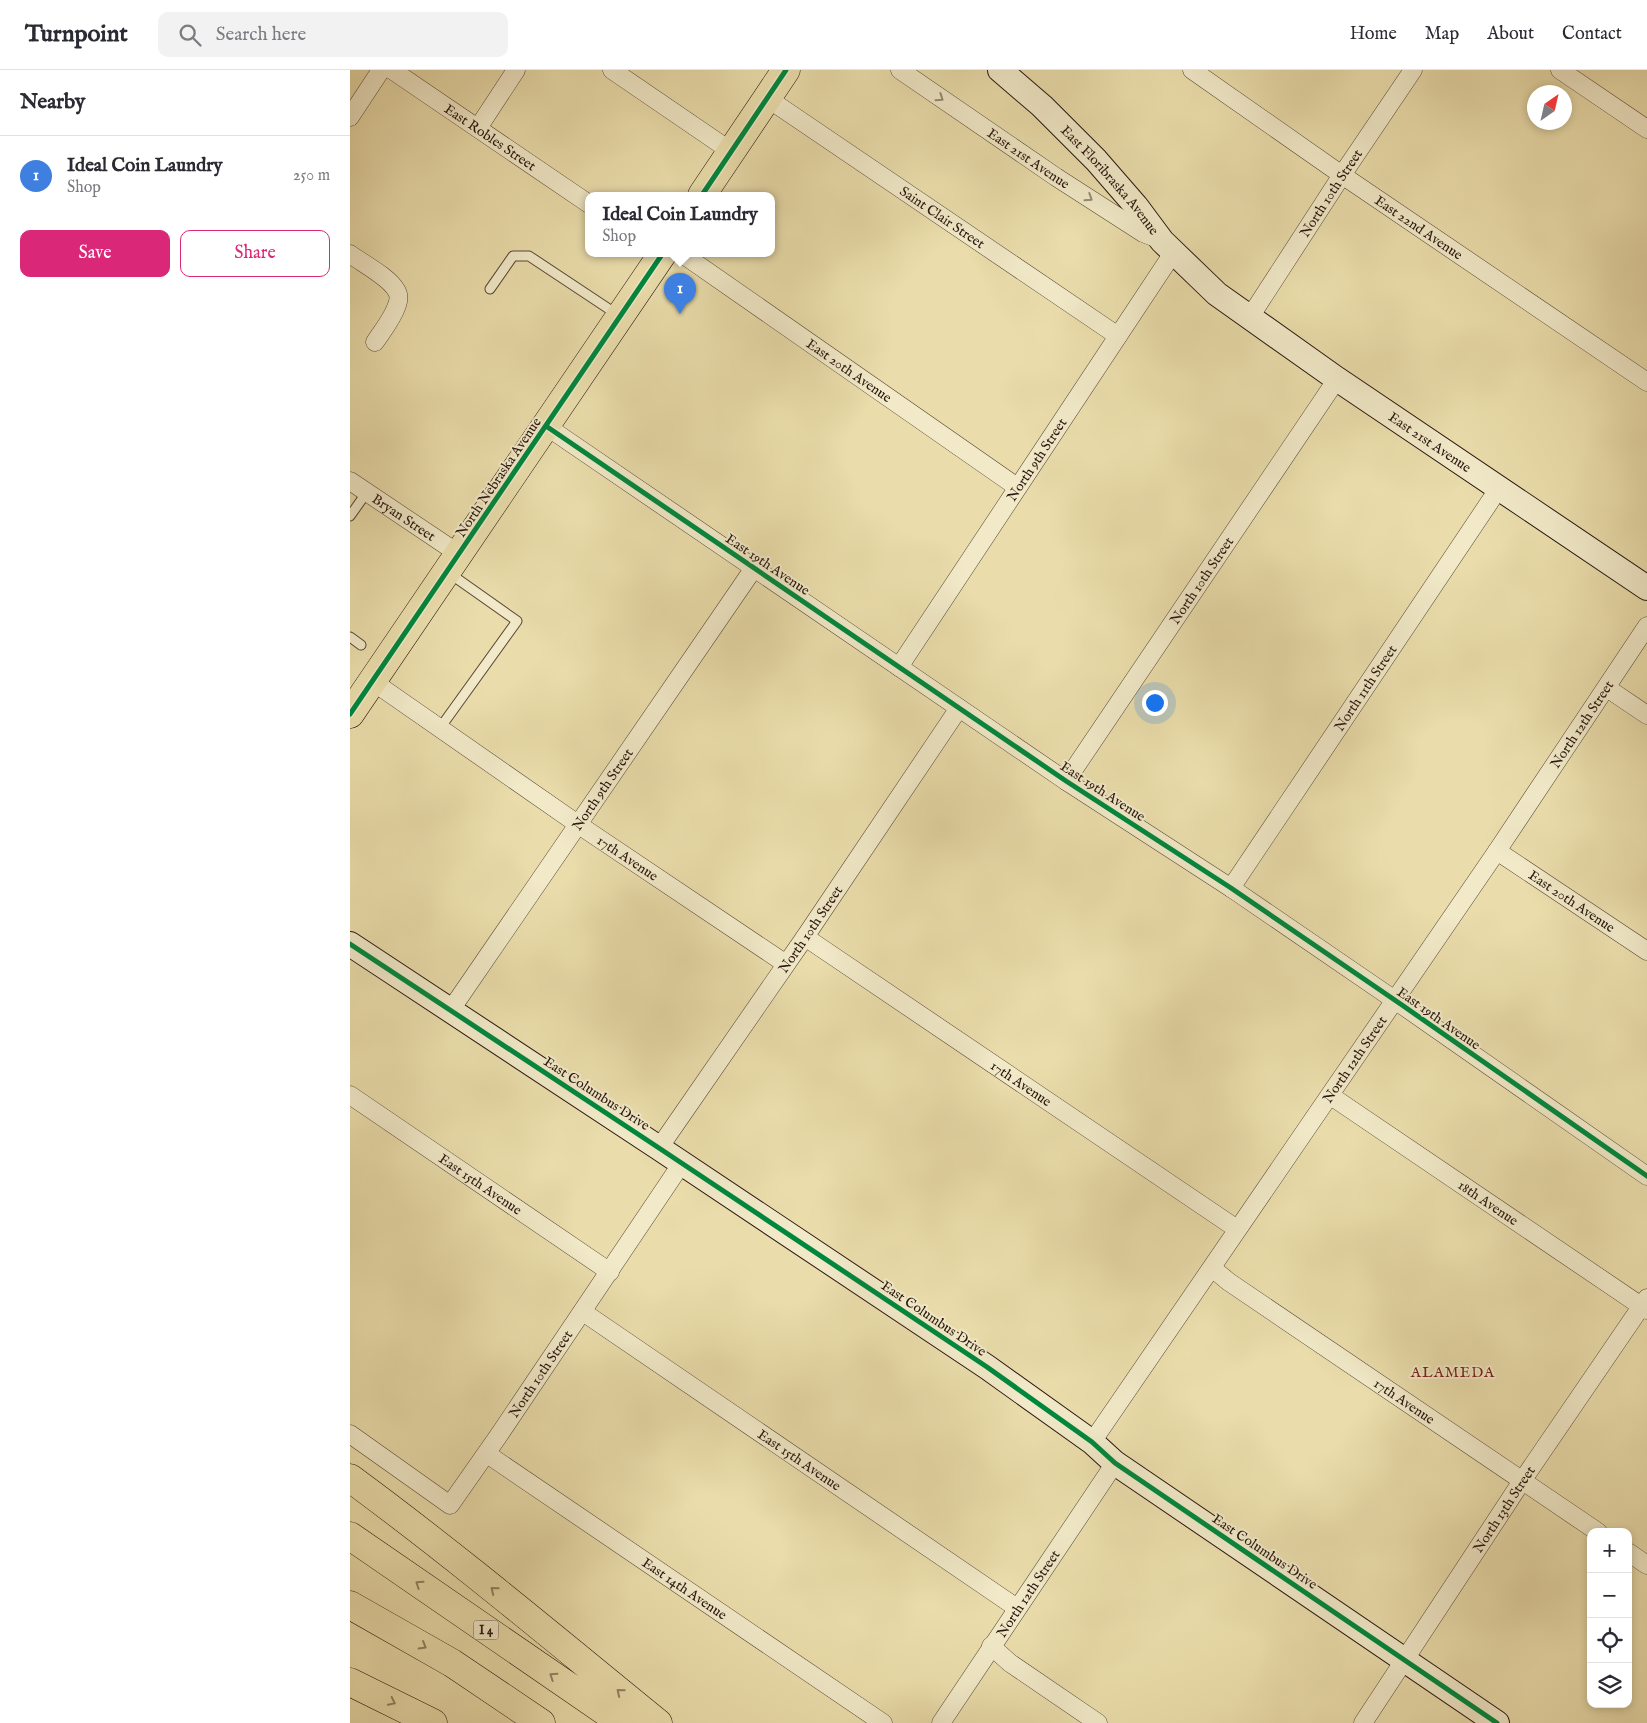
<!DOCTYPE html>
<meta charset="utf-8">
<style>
body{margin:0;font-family:"IM FELL English",serif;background:#f2f2f3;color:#2b2b33}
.controls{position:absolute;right:15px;bottom:15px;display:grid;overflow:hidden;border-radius:10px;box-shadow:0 2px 8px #0003}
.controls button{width:45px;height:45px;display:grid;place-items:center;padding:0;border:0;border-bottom:1px solid #e1e1e2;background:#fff;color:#2b2b33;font:25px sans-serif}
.compass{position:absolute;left:1177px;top:15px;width:45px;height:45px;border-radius:50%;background:#fff;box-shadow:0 2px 8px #0003;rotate:34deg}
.you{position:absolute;left:804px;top:632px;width:18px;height:18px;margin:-12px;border:4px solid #fff;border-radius:50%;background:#1a73e8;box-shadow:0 0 0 8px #1a73e833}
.badge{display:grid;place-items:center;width:32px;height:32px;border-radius:50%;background:#db2777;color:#fff;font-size:16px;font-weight:700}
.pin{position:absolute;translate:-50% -41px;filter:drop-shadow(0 1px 2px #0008)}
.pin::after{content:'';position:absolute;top:26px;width:18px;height:15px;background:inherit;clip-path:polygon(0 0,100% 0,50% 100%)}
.popup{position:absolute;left:235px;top:122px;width:190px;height:65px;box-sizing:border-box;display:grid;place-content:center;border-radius:10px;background:#fff;filter:drop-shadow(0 1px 4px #0005);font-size:16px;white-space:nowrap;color:#7c7c81}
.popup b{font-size:19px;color:#2b2b33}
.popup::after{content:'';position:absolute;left:50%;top:100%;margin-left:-10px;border:10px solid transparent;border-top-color:#fff}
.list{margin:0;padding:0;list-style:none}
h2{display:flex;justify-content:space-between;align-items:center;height:65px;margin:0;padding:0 20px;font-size:21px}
h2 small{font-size:16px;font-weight:400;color:#7c7c81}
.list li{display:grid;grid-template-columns:32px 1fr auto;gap:15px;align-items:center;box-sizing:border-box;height:80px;padding:0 20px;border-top:1px solid #e1e1e2}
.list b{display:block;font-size:19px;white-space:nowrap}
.list p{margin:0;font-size:16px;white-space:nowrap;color:#7c7c81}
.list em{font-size:16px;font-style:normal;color:#7c7c81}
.actions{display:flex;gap:10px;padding:15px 20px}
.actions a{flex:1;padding:11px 0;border:1px solid #db2777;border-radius:10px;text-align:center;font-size:18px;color:#db2777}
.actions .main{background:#db2777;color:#fff}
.icon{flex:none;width:28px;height:28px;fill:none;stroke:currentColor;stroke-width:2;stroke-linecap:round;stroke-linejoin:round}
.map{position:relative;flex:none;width:1297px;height:1653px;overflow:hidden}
header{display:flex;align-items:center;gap:30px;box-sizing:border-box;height:70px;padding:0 25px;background:#fff;border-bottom:1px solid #e1e1e2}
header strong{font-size:24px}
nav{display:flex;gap:28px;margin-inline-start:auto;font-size:18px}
.search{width:350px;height:45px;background:#f2f2f3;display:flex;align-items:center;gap:12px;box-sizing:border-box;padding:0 18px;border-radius:10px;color:#7c7c81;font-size:19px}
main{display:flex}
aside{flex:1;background:#fff}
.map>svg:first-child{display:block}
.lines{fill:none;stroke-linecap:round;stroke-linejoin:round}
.lane-casing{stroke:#584836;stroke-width:11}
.street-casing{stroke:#584836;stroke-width:19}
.secondary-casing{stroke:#28160f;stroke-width:26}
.primary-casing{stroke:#28160f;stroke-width:29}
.highway-casing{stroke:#28160f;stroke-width:29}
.lane{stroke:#f1e9c8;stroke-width:9}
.street{stroke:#f1e9c8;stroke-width:18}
.secondary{stroke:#f1e9c8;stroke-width:24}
.primary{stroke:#eaddab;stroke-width:28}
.highway{stroke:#eaddab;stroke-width:28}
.cycleway-casing{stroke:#f1e9c8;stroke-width:8}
.cycleway{stroke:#00873e;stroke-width:5}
.oneway{stroke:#978a75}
.oneway2{stroke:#938365}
.labels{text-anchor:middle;stroke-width:4;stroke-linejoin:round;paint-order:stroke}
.shield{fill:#f1e9c8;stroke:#645546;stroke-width:1}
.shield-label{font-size:12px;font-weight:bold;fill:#28160f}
.street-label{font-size:14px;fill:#28160f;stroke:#f1e9c8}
.neighbourhood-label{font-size:15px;letter-spacing:1px;fill:#7a1f14;stroke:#f1e9c8}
</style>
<header>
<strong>Turnpoint</strong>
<div class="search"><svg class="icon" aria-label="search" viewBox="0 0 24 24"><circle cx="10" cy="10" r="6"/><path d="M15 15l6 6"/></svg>Search here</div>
<nav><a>Home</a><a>Map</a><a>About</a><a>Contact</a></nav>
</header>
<main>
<aside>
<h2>Nearby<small></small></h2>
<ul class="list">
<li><span class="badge" style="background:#3f7fe0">1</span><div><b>Ideal Coin Laundry</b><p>Shop</p></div><em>250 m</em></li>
</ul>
<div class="actions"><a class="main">Save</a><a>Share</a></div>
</aside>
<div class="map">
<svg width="1297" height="1653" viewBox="0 0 1297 1653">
<rect width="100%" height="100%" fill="#eaddab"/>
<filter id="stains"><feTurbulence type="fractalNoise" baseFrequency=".004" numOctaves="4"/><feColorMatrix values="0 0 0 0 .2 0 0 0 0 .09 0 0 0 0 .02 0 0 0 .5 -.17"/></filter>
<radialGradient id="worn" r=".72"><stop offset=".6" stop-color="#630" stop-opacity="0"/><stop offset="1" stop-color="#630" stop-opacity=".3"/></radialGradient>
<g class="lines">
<defs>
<path id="lane" d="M140,219L163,186H179L268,245
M0,446L17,422
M0,567L11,575
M90,658L167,551L99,503"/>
<g id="street">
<path id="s1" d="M42,0L239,134"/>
<path d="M262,0L382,82"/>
<path id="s2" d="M550,0L706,107L793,163L811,170"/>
<path id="s3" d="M842,0L992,105L1297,312"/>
<path d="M1210,0L1297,59"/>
<path id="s4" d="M417,28L768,266"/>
<path d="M0,47L31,0"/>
<path d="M128,58L166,0"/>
<path id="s5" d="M331,183L667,417"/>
<path d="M0,184C12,193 39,207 46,220C49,224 49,230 47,235C43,248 33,260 25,272"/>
<path id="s6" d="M900,247L992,105L1063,0"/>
<path d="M196,356L716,711L881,818L1052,935L1297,1106"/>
<path id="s7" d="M0,411L109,484"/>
<path id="s8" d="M549,597L823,183"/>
<path id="s9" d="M22,611L229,755L436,894"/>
<path d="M1257,618L1297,645"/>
<path id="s10" d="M716,711L987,309"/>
<path id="s11" d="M1147,781L1297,881"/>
<path id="s12" d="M881,818L1149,418"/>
<path id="s13" d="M455,867L887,1159"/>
<path id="s14" d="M100,941L404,498"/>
<path id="s15" d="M0,1025L260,1202"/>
<path id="s16" d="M981,1026L1297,1240"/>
<path id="s17" d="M309,1078L455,867L609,638"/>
<path id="s18" d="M862,1198L879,1212L1248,1462"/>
<path id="s19" d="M233,1242L667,1538"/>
<path id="s20" d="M0,1364L100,1435L149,1365L332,1093"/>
<path id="s21" d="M742,1372L1147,781L1297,556"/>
<path id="s22" d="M137,1384L533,1653"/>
<path d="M1278,1482L1297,1495"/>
<path d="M641,1576L660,1593L748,1653"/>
<path id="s23" d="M591,1653L765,1393"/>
<path id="s24" d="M1013,1653L1172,1411L1297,1228"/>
</g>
<g id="secondary">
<path id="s25" d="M650,0L692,36L746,90L786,136L812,171L867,224L987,309L1297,518"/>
<path d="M0,874L309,1078L637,1297L742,1372L765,1393L1147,1653"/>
</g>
<path id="primary" d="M352,125L436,0
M0,644L313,183"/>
<path id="highway" d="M0,1408C106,1486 206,1570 308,1653
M0,1466L272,1653
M0,1535L102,1593L191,1653
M0,1612L83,1653"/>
</defs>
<!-- lane casing -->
<use href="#lane" class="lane-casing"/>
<!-- street casing -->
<use href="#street" class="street-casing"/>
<!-- secondary casing -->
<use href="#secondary" class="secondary-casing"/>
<!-- primary casing -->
<use href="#primary" class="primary-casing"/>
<!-- highway casing -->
<use href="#highway" class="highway-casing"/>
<!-- lane -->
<use href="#lane" class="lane"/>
<!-- street -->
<use href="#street" class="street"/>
<!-- secondary -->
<use href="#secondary" class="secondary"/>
<!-- primary -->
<use href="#primary" class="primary"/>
<!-- highway -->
<use href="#highway" class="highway"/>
<defs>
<path id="cycleway" d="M352,125L436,0
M196,356L716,711L881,818L1052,935L1297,1106
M0,644L313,183
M0,874L309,1078L637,1297L742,1372L765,1393L1147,1653"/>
</defs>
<!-- cycleway casing -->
<use href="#cycleway" class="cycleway-casing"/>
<!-- cycleway -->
<use href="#cycleway" class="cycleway"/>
</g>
<!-- one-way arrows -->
<defs><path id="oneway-chevron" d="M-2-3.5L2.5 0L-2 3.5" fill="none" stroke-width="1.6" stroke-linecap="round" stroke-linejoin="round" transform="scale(1.25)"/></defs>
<g class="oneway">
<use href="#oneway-chevron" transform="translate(590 28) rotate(34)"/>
<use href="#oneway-chevron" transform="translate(739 128) rotate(33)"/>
</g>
<g class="oneway2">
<use href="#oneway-chevron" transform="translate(69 1514) rotate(-146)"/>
<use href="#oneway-chevron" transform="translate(144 1520) rotate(-141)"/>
<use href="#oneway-chevron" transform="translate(73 1576) rotate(30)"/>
<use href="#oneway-chevron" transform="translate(203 1606) rotate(-146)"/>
<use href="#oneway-chevron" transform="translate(270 1622) rotate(-141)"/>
<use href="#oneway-chevron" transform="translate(42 1632) rotate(26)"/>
</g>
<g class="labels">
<!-- shield labels -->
<rect class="shield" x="123.5" y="1550.5" width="25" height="19" rx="4"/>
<g class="shield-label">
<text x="136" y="1564">I 4</text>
</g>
<!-- street labels -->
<g class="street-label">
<text dy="5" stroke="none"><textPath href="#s1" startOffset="119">East Robles Street</textPath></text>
<text dy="5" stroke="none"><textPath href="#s2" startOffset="156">East 21st Avenue</textPath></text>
<text dy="5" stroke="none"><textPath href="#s25" startOffset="156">East Floribraska Avenue</textPath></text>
<text dy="5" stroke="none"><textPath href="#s6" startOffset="148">North 10th Street</textPath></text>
<text dy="5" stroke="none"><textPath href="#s4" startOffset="212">Saint Clair Street</textPath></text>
<text dy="5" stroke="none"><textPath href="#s3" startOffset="276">East 22nd Avenue</textPath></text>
<text dy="5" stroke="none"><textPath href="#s5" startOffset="205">East 20th Avenue</textPath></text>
<text dy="5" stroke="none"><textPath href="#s25" startOffset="572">East 21st Avenue</textPath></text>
<text dy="5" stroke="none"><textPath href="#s8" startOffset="249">North 9th Street</textPath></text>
<text transform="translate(148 407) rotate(-56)" y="5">North Nebraska Avenue</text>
<text dy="5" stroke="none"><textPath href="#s7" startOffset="65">Bryan Street</textPath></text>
<text transform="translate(418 494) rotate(34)" y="5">East 19th Avenue</text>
<text dy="5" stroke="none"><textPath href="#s10" startOffset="242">North 10th Street</textPath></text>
<text dy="5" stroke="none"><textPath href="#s12" startOffset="241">North 11th Street</textPath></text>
<text dy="5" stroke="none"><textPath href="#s21" startOffset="869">North 12th Street</textPath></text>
<text dy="5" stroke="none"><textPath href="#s14" startOffset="269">North 9th Street</textPath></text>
<text transform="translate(753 721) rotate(33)" y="5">East 19th Avenue</text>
<text dy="5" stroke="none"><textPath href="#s9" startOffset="311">17th Avenue</textPath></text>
<text dy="5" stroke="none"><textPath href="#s11" startOffset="90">East 20th Avenue</textPath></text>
<text dy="5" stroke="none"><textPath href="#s17" startOffset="266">North 10th Street</textPath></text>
<text transform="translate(1089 948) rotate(35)" y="5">East 19th Avenue</text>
<text dy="5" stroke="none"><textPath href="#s21" startOffset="464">North 12th Street</textPath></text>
<text dy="5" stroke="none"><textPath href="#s13" startOffset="261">17th Avenue</textPath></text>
<text transform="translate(247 1023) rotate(33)" y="5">East Columbus Drive</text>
<text dy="5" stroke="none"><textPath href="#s15" startOffset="158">East 15th Avenue</textPath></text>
<text dy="5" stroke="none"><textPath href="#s16" startOffset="190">18th Avenue</textPath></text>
<text transform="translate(584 1248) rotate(34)" y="5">East Columbus Drive</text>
<text dy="5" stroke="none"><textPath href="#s20" startOffset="282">North 10th Street</textPath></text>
<text dy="5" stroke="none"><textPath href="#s18" startOffset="234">17th Avenue</textPath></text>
<text dy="5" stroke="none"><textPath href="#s19" startOffset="262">East 15th Avenue</textPath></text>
<text dy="5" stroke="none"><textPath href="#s24" startOffset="256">North 13th Street</textPath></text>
<text transform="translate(915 1481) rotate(34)" y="5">East Columbus Drive</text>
<text dy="5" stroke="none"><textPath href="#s22" startOffset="239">East 14th Avenue</textPath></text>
<text dy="5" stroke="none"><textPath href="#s23" startOffset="156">North 12th Street</textPath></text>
</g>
<!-- neighbourhood labels -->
<g class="neighbourhood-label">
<text x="1103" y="1307">ALAMEDA</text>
</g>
</g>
<rect width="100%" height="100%" filter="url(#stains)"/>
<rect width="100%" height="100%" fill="url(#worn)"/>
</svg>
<div class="controls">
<button>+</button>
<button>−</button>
<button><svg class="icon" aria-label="locate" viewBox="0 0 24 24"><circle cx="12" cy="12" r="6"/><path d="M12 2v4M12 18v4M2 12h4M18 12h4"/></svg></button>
<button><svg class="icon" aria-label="layers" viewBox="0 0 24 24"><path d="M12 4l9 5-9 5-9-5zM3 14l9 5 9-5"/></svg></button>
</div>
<svg class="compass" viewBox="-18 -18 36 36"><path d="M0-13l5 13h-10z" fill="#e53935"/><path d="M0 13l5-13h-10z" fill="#7c7c81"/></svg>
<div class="you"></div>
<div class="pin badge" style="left:330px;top:244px;background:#3f7fe0">1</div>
<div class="popup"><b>Ideal Coin Laundry</b>Shop</div>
</div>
</main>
